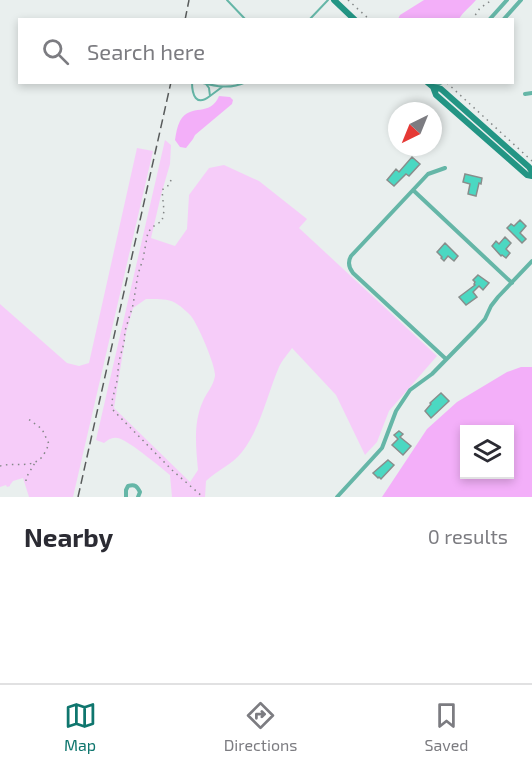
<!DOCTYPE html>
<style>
body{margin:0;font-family:"Exo 2",sans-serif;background:#f7f7f7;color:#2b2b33}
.controls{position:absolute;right:18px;bottom:18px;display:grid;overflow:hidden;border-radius:0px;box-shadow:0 3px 9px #0003}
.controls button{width:54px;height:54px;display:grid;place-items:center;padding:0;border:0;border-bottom:2px solid #e1e1e2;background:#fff;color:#2b2b33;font:30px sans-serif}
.compass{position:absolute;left:388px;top:102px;width:54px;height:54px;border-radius:50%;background:#fff;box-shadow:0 3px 9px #0003;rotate:223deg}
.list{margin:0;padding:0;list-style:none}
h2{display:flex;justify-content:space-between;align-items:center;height:78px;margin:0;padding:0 24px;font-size:26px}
h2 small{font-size:20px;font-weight:400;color:#7c7c81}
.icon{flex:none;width:33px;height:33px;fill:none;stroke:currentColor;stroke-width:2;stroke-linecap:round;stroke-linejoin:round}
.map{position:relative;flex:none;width:532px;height:497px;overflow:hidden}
.search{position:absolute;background:#fff;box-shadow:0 3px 9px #0003;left:18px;right:18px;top:18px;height:66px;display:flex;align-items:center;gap:15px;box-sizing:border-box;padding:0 21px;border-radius:0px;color:#7c7c81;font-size:22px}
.sheet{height:186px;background:#fff}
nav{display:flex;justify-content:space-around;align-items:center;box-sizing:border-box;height:84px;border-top:2px solid #e1e1e2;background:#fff;font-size:16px;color:#7c7c81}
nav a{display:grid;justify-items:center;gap:3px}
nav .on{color:#0f766e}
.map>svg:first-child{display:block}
.green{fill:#f6ccf9;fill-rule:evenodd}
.water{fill:#f3aff9;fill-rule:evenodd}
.building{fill:#4bd8c2;stroke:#888e8c;stroke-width:1.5}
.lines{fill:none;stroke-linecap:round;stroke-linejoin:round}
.path{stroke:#838787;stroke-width:1.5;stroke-dasharray:1.5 4.5;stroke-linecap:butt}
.lane{stroke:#65b6a7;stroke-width:2}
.street{stroke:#65b6a7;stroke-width:4}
.secondary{stroke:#239584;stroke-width:6}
.rail{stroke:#585b5b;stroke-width:1.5;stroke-dasharray:9 4.5;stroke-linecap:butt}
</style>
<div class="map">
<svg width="532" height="497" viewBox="0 0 532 497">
<rect width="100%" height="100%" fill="#e9efee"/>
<!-- green -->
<path class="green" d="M165,140L171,145L170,164L161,195L151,238L175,246L187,229L189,195L209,168L224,165L259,181L307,219L299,228L437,356L389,411L377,442L365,455L336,395L292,348C288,354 282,360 279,367C267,395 261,427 242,452C232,465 217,470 206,481L205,497H172L170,475C160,467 126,438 117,438C112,437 108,440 104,443L96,440ZM146,299C156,299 169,298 177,304C182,307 187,312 191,316C198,325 216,366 215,376C213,387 207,392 203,401C193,423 196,447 198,470L190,482L114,408L126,333L133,308Z
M137,148L153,151L73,497H29L23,478L13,481L10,485V486L7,487L6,485L0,487V304L67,363L79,366L89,363Z"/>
<!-- water -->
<path class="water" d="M424,0H476C470,7 463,12 459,19H398L400,15Z
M219,96L230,97L233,100L232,104L195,135L193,139L186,148L180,147L175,140C176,133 177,127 180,121C191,102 210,118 219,96Z
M521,367H532V497H382L427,429L457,402L507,372ZM464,430H510V474H464Z"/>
<!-- building -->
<path class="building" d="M412,157L420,164L409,176L406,174L394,186L387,180L396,169L399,172Z
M465,174L482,178L481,184L479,183L476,196L468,194L470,184L463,182Z
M520,220L526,226L520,233L526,239L522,243L507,228L511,224L514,226Z
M505,237L511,243L506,249L510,253L506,258L502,255L501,256L492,246L496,241L499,244Z
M445,243L458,256L454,261L448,256L444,261L441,258L442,257L437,252Z
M478,275L489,283L483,290L479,286L473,292L477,297L466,305L459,297L475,285L474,284L475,282L473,280Z
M441,393L449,401L431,418L425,411L431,404L430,403Z
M399,431L403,434L400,437L411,446L403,455L392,445L398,439L394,435Z
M388,460L394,465L381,479L379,477L378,478L373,473Z"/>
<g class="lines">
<!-- path -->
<path class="path" d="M348,0L370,20
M472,20L480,8L492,0
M447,83L532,161
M171,180L169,185L162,190L164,211L162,221L154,226L148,232L143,259L138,274L133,305L125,331L124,343L119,361L117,381L112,401V409L172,470L203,497
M0,466C13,462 32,469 42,457C45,453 47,448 49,444L42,429L27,418
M26,481V478L36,461"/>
<!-- lane -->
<path class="lane" d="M227,0L246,20
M309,20L328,0
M192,82C192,95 196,107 210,96L209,88L206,84
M199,82C215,86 229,90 246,82
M210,96L222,87"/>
<!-- street -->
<path class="street" d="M489,20L507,0
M503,20L521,0
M433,87L442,82
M525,94L532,93
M445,168L428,174L351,256C347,263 349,268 353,273L446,359
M413,190L512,283
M126,497V490L128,486C135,484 137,486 140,492L138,497
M337,497L382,448L396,411L410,390L432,374L475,330L485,319L491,306L498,297L532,261"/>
<!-- secondary -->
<path class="secondary" d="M334,0L355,20
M427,82L433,87L436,95L527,175L532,176
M433,87L441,89L529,167L532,172"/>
<!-- rail -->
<path class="rail" d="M185,20L189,0
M78,497L171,82"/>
</g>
</svg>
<div class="controls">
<button><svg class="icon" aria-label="layers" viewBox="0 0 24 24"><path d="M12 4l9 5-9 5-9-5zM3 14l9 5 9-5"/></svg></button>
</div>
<svg class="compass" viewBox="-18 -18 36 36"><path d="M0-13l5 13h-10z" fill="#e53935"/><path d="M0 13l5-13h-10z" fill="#7c7c81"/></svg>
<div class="search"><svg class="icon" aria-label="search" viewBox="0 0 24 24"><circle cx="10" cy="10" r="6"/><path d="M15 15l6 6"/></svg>Search here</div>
</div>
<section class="sheet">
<h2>Nearby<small>0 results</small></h2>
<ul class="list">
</ul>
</section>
<nav>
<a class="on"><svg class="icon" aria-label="map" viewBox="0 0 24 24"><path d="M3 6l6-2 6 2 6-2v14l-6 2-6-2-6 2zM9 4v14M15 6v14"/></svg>Map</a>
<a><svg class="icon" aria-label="directions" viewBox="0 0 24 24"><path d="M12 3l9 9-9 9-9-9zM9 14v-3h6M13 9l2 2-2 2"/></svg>Directions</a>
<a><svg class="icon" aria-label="saved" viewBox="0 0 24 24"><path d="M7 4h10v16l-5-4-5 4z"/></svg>Saved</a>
</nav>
